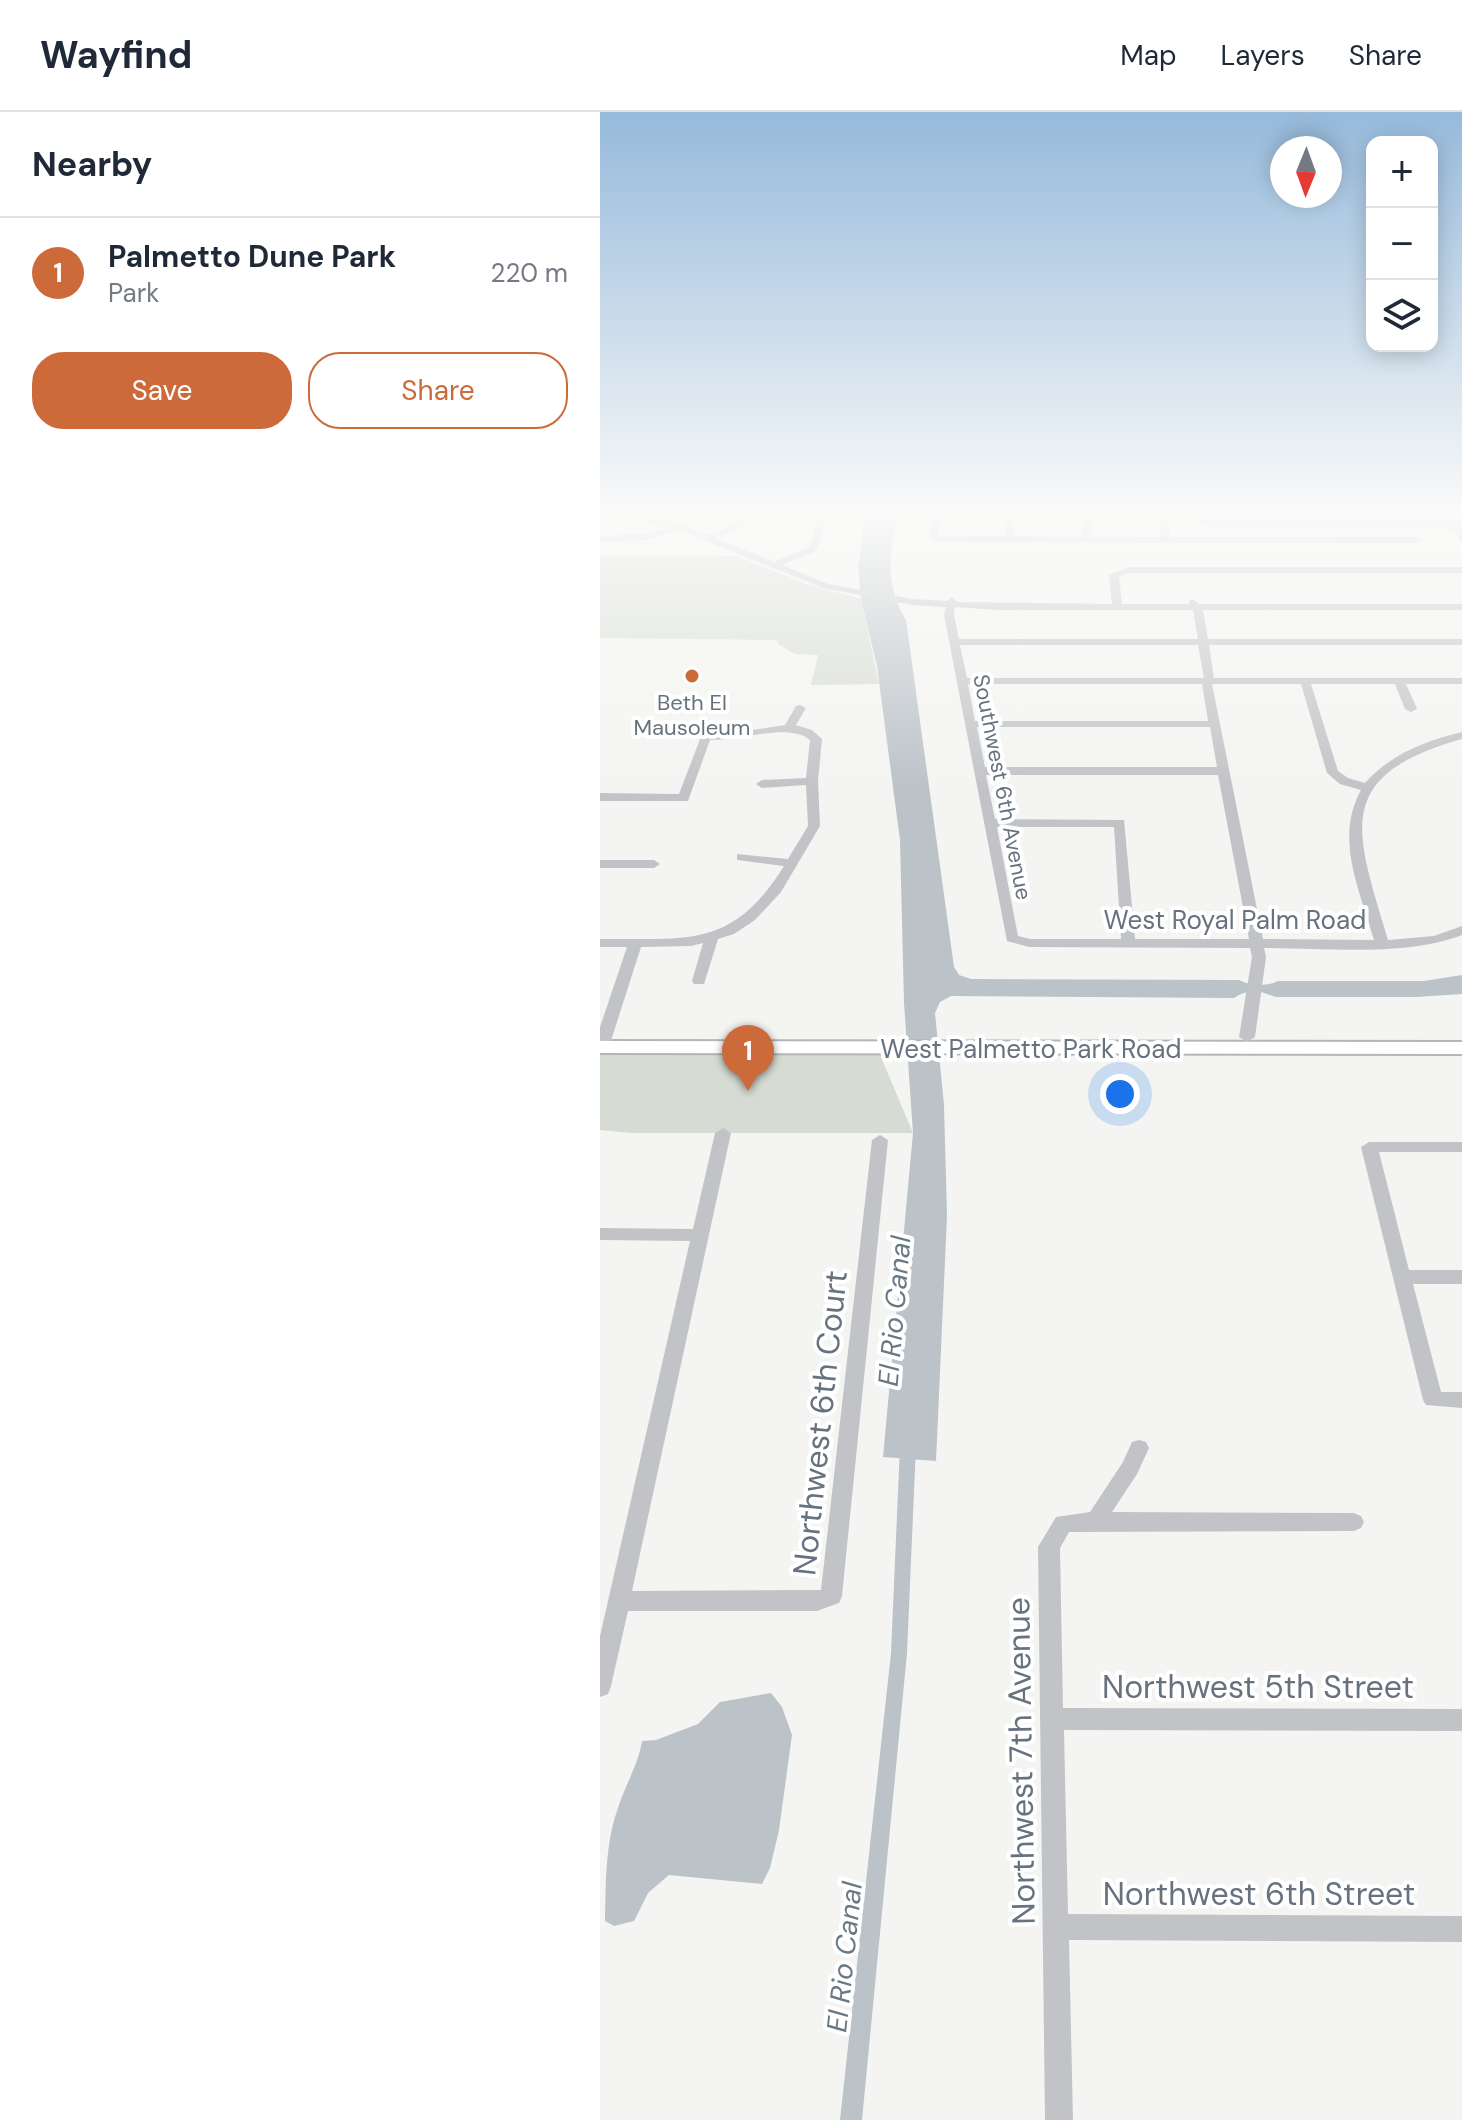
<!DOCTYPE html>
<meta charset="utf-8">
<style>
body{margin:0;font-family:"DM Sans",sans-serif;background:#f2f2f3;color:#1f2937}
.controls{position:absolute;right:24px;top:24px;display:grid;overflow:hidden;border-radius:16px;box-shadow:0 4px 20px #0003}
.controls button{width:72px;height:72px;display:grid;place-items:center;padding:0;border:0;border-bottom:2px solid #e0e1e3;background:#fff;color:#1f2937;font:40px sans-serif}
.compass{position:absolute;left:670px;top:24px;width:72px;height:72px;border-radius:50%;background:#fff;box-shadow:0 4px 20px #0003;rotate:181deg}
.you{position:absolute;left:520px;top:982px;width:28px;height:28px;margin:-20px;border:6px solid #fff;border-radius:50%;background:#1a73e8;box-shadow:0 0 0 12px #1a73e833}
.badge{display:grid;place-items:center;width:52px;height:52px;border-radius:50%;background:#cd6a39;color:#fff;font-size:26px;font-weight:700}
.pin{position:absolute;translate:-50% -66px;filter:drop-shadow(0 2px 4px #0008)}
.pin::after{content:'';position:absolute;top:42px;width:28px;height:24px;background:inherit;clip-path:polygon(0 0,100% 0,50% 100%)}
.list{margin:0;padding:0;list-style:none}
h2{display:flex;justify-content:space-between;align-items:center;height:104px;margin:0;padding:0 32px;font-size:34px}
h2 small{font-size:26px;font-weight:400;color:#747a83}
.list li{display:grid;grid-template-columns:52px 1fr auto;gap:24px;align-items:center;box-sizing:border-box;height:112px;padding:0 32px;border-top:2px solid #e0e1e3}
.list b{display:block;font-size:30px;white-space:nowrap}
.list p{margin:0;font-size:26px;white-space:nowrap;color:#747a83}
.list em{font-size:26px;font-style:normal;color:#747a83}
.actions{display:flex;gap:16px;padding:24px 32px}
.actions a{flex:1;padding:18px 0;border:2px solid #cd6a39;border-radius:32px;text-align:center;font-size:28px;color:#cd6a39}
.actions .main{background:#cd6a39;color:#fff}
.icon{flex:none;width:44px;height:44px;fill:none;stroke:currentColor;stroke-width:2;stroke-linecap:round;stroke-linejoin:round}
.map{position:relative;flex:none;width:862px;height:2008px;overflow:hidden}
header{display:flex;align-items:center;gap:48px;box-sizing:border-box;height:112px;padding:0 40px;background:#fff;border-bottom:2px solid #e0e1e3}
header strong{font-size:38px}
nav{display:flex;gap:44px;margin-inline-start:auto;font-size:28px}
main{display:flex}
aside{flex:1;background:#fff}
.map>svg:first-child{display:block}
.green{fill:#d6dbd3}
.water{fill:#bbc2c8}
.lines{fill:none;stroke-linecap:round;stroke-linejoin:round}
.canal{fill:#bbc2c8;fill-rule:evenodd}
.major-casing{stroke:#b2b5b9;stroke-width:4}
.minor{fill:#c1c3c6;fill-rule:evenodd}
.major{fill:#fff;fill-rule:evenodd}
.poi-dot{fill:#cd6a39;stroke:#fff;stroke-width:3}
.labels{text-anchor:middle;stroke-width:8;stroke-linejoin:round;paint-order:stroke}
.far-poi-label{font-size:22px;fill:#67727f;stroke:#fff}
.far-street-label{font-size:22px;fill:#67727f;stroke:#fff}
.street-label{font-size:26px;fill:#67727f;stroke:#fff}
.water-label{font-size:28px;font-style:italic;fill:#697983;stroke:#fff}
.near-street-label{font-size:32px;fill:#67727f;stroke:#fff}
</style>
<header>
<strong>Wayfind</strong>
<nav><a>Map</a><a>Layers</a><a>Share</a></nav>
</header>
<main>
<aside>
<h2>Nearby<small></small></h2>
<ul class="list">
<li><span class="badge">1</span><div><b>Palmetto Dune Park</b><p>Park</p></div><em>220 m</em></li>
</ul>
<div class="actions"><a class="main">Save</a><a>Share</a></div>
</aside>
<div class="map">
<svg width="862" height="2008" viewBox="0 0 862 2008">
<rect width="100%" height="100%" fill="#f4f5f2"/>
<!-- green -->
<path class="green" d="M0,443L136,444L207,472L261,487L279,572L211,573L218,543L195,542L178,532L176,528L0,526Z
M0,939L279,940L313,1021H32L0,1018Z"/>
<!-- water -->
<path class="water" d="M266,398H297C291,440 283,469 306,508L354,855L359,863L371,867L639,868C651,874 666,875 678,869H824L862,863V882L816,885H675C660,878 647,877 634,886L351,884L340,890L335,901L344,993L347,1104L336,1349L283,1345L313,1021L304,891L300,728L277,554L261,487L258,456Z
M597,398H616L635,407H750L763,404L767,398H787L811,407L862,409V432L854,418L844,415L611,414L600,410Z
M171,1581L182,1595L192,1623L179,1718L170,1756L162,1772L69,1763L48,1781L34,1809L14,1814L5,1809C6,1773 5,1734 17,1699C24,1675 38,1654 42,1629L56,1628L98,1612L120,1590Z"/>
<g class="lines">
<!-- canal -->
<path class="canal" d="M308,1328L313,1330L316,1334L307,1541L262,2008H240L291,1541L300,1334L303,1330Z"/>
<defs>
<path id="major" d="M0,929L862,930V942L0,941Z"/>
</defs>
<!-- major casing -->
<use href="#major" class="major-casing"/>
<!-- minor -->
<path class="minor" d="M0,398L80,412L107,423L135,412L144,398H152L141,416L115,426L174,450L209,435L222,398H230L216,439L182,453L228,472L312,487L347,489L352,485L357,490L512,492L509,463L529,455H862V461H530L519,464L522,492H589L590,488L593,487L599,492H862V498H603L608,527H862V533H609L614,566H862V572H806L817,597L811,600L805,597L795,572H711L738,659L748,666L765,671C791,642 825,629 862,620V627C729,664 757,722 788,828L834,824L862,814V823C806,845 725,836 664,836L666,845L655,925L647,930L639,925L652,845L650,836L429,835L407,829L344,503L346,495L312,493L223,476L79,418L44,428L0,430V424L44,422L69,415L0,402ZM355,495L397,498H593L598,527H359L354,503ZM360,533H598L604,566H367ZM368,572H602L608,609H375ZM612,572H701L727,661L740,672L761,678C734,727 760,778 774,828L663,827ZM377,615H610L617,655H385ZM386,663H618L649,827H535L524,708L395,707ZM397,715H514L521,827H430L418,824Z
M332,398H340L338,424H406V398H414V424L483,425L482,398H490L492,425H561L557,398H565L570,425H818L822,428L818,431L336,430L329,425Z
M200,593L206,596L196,613L212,618L222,627L218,669L220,714L181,780L155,808L134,822L118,827L104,872H94L92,869L103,831L91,834L41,835L9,935L0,939V915L27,835H0V827C87,826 132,838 184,754L137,748V742L188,747L208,714L206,673L162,676L156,672L162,668L206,666L210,628C189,610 139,629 110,628L88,689H0V681L79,682L102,622L139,620L185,613L196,594Z
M0,748H54L60,752L54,756H0Z
M123,1016L131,1021L32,1479L221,1478L272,1028L280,1023L288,1028L242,1484L239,1491L217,1499H28L11,1574L8,1582L0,1585V1524L90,1129L0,1128V1116L93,1117L115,1021Z
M769,1030H862V1040H779L809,1158H862V1172H813L841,1280H862V1296L826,1293L823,1288L761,1035Z
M539,1328L546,1330L549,1336L537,1362L512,1400L754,1401L761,1404L764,1410L761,1416L754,1419L469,1420L460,1436L463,1596L862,1597V1619L464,1618L468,1802L862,1804V1830L469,1828L473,2008H445L438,1435L456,1405L490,1400L523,1350L532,1330Z"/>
<!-- major -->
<use href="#major" class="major"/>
</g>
<!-- sky -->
<linearGradient id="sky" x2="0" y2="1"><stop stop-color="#96badb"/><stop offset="0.59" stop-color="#fafaf9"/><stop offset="1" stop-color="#fafaf9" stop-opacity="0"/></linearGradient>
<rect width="862" height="679" fill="url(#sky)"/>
<!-- markers -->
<circle class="poi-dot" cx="92" cy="564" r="8"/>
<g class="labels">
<!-- far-poi labels -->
<g class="far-poi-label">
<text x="92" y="598">Beth El<tspan x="92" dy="25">Mausoleum</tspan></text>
</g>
<!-- far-street labels -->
<g class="far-street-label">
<text transform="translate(403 675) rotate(79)" y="8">Southwest 6th Avenue</text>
</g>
<!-- street labels -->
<g class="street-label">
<text x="635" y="817">West Royal Palm Road</text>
<text x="431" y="946">West Palmetto Park Road</text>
</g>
<!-- water labels -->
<g class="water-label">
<text transform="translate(294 1199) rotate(-85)" y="10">El Rio Canal</text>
<text transform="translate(244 1845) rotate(-84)" y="10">El Rio Canal</text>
</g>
<!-- near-street labels -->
<g class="near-street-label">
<text transform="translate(220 1311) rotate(-84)" y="11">Northwest 6th Court</text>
<text x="658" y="1586">Northwest 5th Street</text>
<text transform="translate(421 1649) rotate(-91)" y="11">Northwest 7th Avenue</text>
<text x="659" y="1793">Northwest 6th Street</text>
</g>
</g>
</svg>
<div class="controls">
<button>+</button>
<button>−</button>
<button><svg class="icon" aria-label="layers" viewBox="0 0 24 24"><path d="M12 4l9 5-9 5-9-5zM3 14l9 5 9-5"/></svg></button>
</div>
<svg class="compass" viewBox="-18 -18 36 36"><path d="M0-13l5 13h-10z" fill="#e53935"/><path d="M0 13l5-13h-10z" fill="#747a83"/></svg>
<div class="you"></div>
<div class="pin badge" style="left:148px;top:979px">1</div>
</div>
</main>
